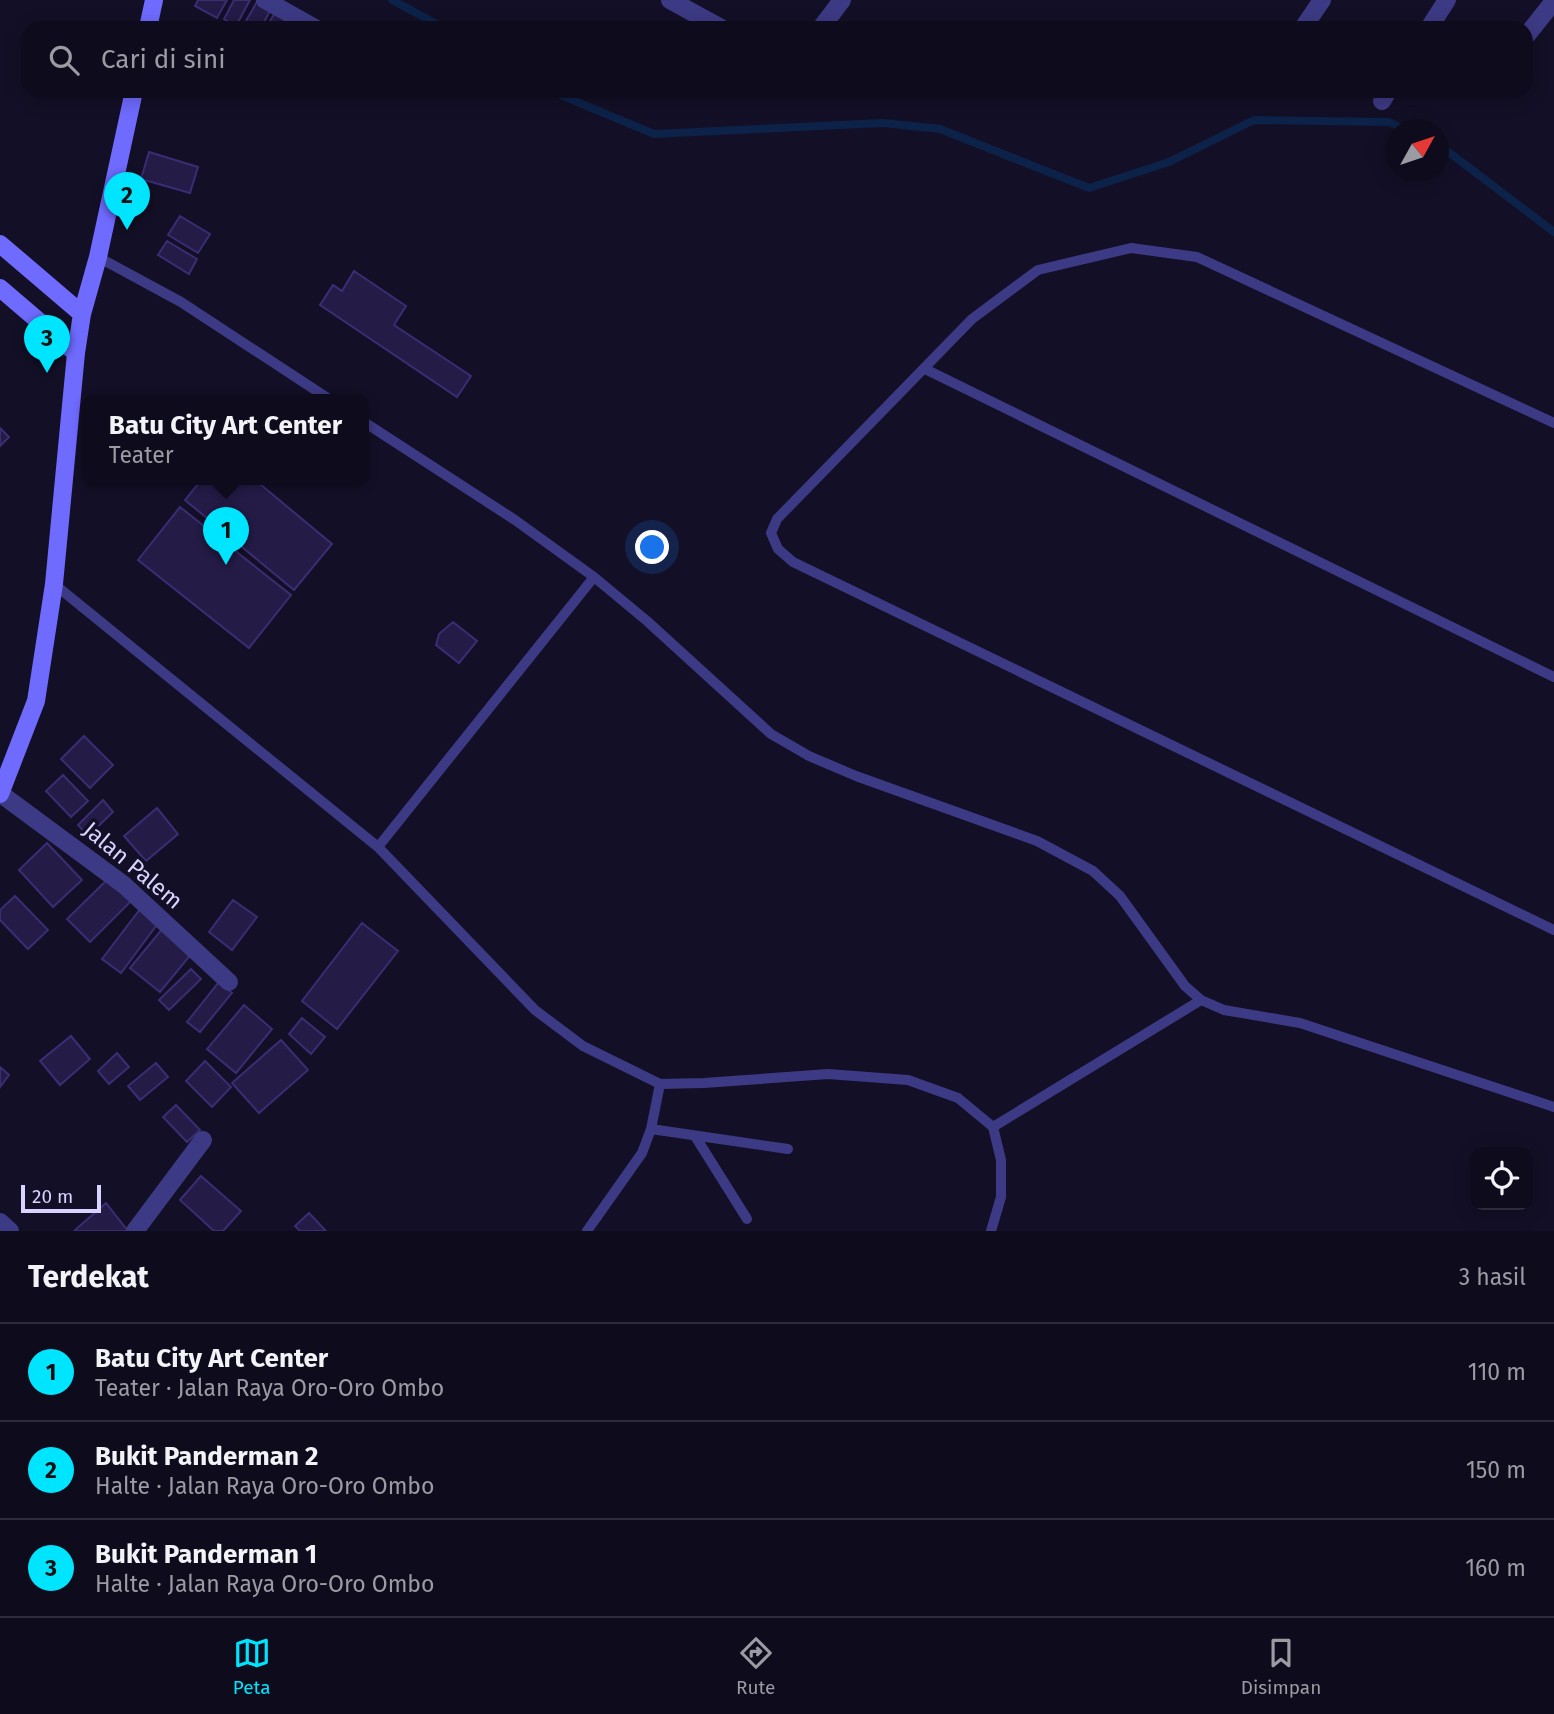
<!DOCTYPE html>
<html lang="id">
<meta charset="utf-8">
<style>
body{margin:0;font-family:"Fira Sans",sans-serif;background:#171425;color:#f1f3f6}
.controls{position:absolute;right:21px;bottom:21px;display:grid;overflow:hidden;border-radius:14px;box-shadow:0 4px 18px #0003}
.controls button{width:63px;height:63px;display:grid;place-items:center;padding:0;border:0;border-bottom:2px solid #2e2b3b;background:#0e0b1c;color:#f1f3f6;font:35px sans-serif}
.compass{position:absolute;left:1386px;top:119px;width:63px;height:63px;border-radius:50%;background:#0e0b1c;box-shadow:0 4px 18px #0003;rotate:50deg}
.scale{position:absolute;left:21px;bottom:18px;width:80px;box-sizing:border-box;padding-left:7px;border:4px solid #d9d4ff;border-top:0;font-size:19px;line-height:24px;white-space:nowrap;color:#d9d4ff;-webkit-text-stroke:5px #130f26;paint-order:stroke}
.you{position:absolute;left:653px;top:548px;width:24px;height:24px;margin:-18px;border:5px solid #fff;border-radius:50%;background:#1a73e8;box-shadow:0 0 0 10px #1a73e833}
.badge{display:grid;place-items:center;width:46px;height:46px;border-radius:50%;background:#00e5ff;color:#111;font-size:23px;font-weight:700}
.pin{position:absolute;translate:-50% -58px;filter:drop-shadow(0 2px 4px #0008)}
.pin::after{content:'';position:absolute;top:37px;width:24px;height:21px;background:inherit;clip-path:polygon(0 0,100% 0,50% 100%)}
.popup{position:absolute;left:82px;top:394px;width:287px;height:91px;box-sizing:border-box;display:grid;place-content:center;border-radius:14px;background:#0e0b1c;filter:drop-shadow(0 2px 5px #0005);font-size:23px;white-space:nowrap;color:#9b9ba3}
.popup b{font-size:26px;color:#f1f3f6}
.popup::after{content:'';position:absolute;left:50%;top:100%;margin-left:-14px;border:14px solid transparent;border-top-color:#0e0b1c}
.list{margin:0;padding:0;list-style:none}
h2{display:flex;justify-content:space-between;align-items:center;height:91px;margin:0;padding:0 28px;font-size:30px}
h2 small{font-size:23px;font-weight:400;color:#9b9ba3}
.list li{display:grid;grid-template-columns:46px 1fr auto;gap:21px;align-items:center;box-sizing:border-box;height:98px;padding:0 28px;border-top:2px solid #2e2b3b}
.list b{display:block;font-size:26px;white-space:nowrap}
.list p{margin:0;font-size:23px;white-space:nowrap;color:#9b9ba3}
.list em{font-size:23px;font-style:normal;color:#9b9ba3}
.icon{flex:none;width:38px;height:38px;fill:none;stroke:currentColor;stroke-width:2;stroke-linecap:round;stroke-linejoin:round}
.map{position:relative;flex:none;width:1554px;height:1231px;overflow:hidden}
.search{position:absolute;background:#0e0b1c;box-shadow:0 4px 18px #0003;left:21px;right:21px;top:21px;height:77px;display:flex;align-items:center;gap:18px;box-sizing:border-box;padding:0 24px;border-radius:21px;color:#9b9ba3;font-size:26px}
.sheet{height:385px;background:#0e0b1c}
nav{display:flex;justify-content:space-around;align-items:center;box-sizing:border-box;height:98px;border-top:2px solid #2e2b3b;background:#0e0b1c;font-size:19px;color:#9b9ba3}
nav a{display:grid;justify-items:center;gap:4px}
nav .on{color:#00e5ff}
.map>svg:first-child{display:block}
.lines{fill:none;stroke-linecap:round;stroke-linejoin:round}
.stream{stroke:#0c2248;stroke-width:8}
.building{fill:#241b47;stroke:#3b2d73;stroke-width:2}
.lane{stroke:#3d3a85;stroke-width:10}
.street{stroke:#3d3a85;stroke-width:18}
.secondary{stroke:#6f6bff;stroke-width:18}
.labels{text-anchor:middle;stroke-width:7;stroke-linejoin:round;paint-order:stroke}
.street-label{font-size:23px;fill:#d9d4ff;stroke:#130f26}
</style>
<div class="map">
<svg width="1554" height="1231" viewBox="0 0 1554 1231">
<rect width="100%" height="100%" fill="#130f26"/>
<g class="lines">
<!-- stream -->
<path class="stream" d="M392,0L444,28
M551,91L654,134L883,123L940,129L1089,188L1169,162L1254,120L1389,122L1406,130
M1438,144L1554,232"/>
</g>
<!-- building -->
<path class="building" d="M198,0H227L217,18L195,6Z
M234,0H250L236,26L224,19Z
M258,0L272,7L261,28H242Z
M277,9L290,16L283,28H266Z
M149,152L198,167L190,193L141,179Z
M180,216L210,234L198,253L168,235Z
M167,241L197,259L189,274L158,255Z
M354,271L406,306L394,325L471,376L457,397L320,305L333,285L342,291Z
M0,428L9,437L0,446Z
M202,479H254L332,544L294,590L185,500Z
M180,507L291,595L249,648L138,560Z
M453,622L477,641L459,663L436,645L439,634Z
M84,736L113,765L90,788L61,759Z
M63,775L88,801L71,817L46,791Z
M103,800L113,812L88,836L78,825Z
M157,808L178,834L146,861L124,836Z
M47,843L82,880L53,907L19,870Z
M109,878L132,900L90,942L67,919Z
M15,896L48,930L28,949L0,920V910Z
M233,900L257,917L232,950L209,932Z
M141,908L159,922L121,973L102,959Z
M362,923L398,951L337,1029L302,1001Z
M163,928L193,952L160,992L130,968Z
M191,969L201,979L169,1010L159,1000Z
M219,982L232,993L200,1032L187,1022Z
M244,1005L272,1029L236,1073L207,1049Z
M302,1018L325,1037L311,1054L289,1034Z
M71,1036L90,1059L60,1085L40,1061Z
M281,1040L308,1070L259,1113L232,1083Z
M117,1053L129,1067L109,1084L98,1071Z
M205,1061L231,1087L212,1107L186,1081Z
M156,1063L168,1077L140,1100L128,1086Z
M0,1067L9,1075L0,1087Z
M176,1105L200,1130L187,1142L163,1117Z
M201,1176L241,1211L223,1231H214L180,1200Z
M106,1203L128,1231H74Z
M309,1213L326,1231H300L295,1226Z"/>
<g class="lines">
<!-- lane -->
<path class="lane" d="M98,257L181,302L329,399
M925,369L1554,677
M364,422L515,520L594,577L647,621L771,734L809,756L856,776L1037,841L1093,871L1120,896L1185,986L1201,1000L1224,1010L1300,1023L1554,1107
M1554,423L1197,257L1131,248L1038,270L972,319L777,519L771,533L778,549L793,562L1554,930
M54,584L378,847L535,1010L583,1046L660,1084L704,1083L828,1074L908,1080L958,1098L993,1127L1001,1160V1197L991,1231
M378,847L594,577
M993,1127L1201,1000
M651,1129L788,1149
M695,1136L747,1219
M587,1231L642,1153L651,1129L660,1084"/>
<!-- street -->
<path class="street" d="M265,0L315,28
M670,0L721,28
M821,28L842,0
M1303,28L1322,0
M1429,28L1447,0
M1527,35L1554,1
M1382,101L1388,91
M1,794L124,885L229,982
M0,1222L10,1231
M135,1231L203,1140"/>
<!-- secondary -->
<path class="secondary" d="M148,28L154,0
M0,244L82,314
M0,288L76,353
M0,794L36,701L54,584L76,353L82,314L98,257L134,91"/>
</g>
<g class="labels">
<!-- street labels -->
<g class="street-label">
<text transform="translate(133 865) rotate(40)" y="8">Jalan Palem</text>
</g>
</g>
</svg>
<div class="controls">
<button><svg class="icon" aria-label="locate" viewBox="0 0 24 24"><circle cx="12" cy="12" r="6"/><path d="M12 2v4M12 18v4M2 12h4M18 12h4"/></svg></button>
</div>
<svg class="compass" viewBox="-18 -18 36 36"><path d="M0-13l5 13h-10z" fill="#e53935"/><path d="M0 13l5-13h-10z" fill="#9b9ba3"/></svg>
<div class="scale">20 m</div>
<div class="you"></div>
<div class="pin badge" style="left:226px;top:565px">1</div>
<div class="popup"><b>Batu City Art Center</b>Teater</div>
<div class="pin badge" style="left:127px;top:230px">2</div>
<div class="pin badge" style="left:47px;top:373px">3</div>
<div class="search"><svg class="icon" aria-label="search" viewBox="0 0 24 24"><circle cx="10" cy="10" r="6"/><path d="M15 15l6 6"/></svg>Cari di sini</div>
</div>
<section class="sheet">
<h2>Terdekat<small>3 hasil</small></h2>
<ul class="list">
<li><span class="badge">1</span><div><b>Batu City Art Center</b><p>Teater · Jalan Raya Oro-Oro Ombo</p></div><em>110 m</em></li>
<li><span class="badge">2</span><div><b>Bukit Panderman 2</b><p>Halte · Jalan Raya Oro-Oro Ombo</p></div><em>150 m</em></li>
<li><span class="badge">3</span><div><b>Bukit Panderman 1</b><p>Halte · Jalan Raya Oro-Oro Ombo</p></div><em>160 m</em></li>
</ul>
</section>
<nav>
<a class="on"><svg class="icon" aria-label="map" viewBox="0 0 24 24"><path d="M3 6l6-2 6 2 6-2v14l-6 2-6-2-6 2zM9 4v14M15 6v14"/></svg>Peta</a>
<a><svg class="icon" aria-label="directions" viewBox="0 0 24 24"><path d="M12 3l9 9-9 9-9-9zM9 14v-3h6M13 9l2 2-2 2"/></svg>Rute</a>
<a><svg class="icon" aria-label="saved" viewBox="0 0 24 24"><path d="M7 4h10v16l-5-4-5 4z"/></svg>Disimpan</a>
</nav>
